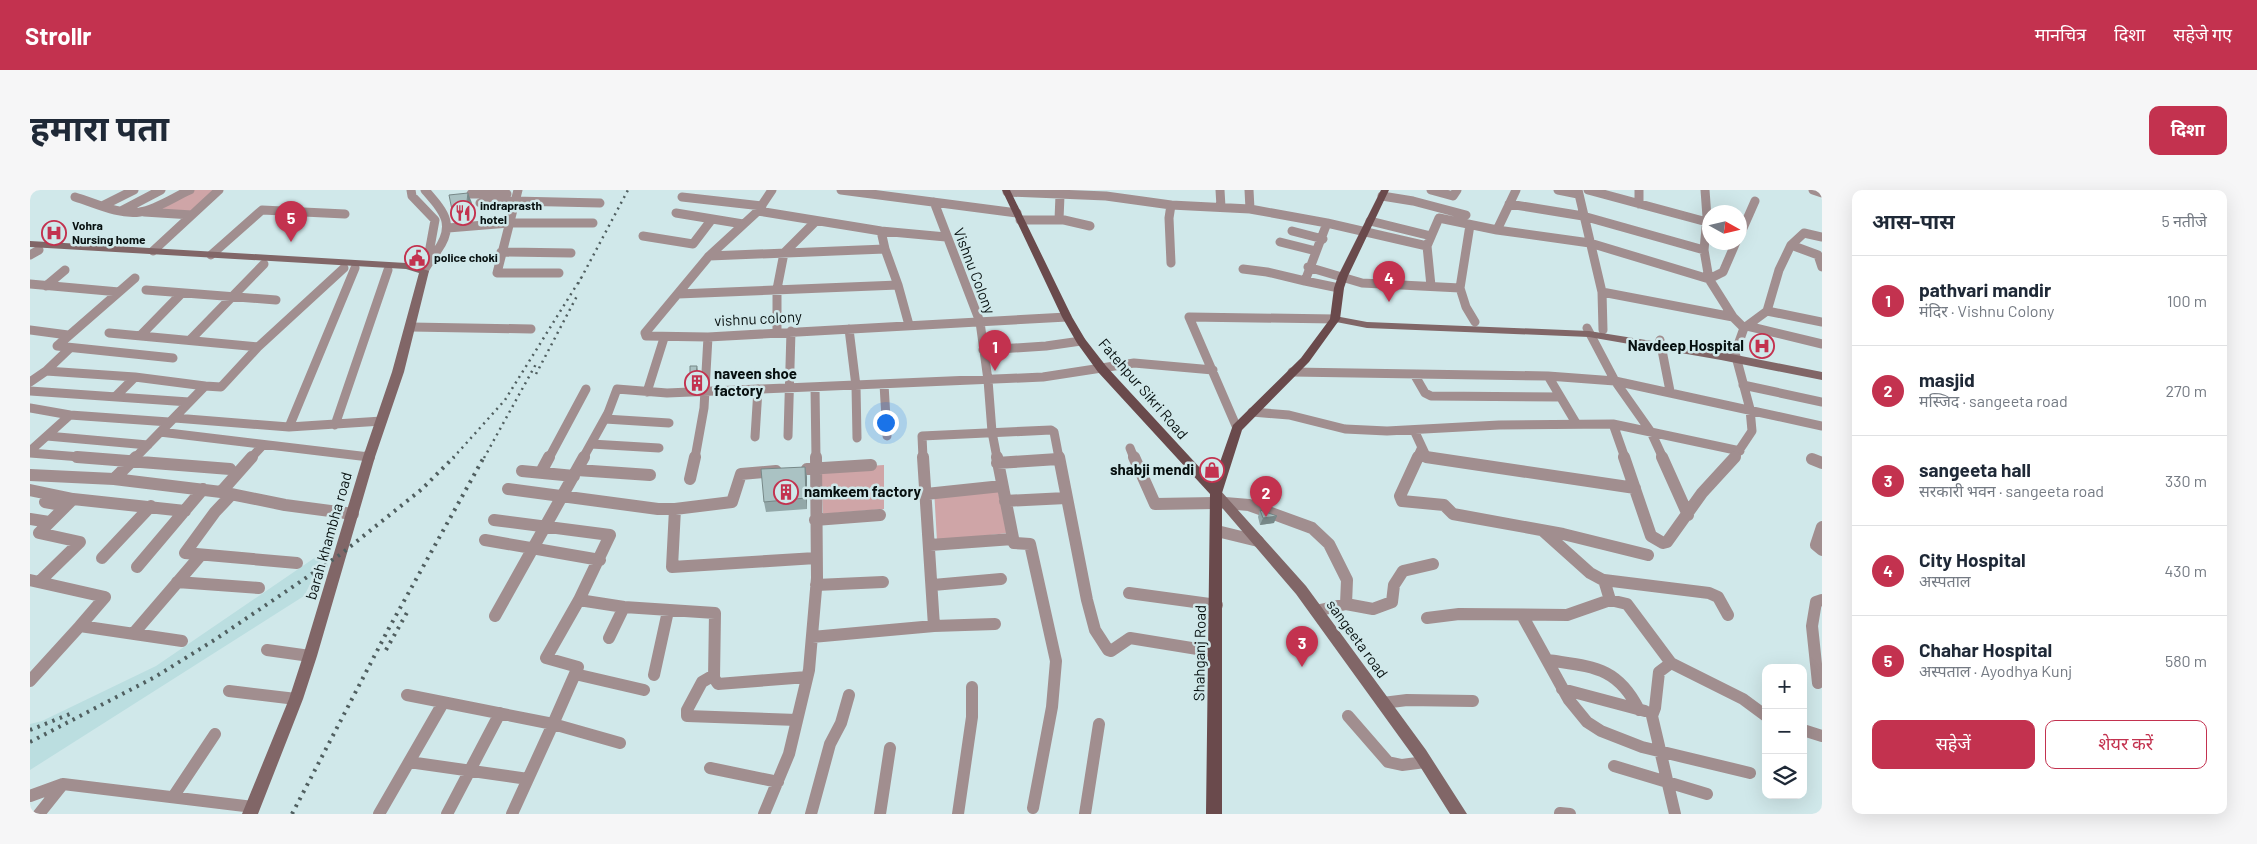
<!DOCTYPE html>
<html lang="hi">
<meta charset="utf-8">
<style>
body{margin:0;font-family:Barlow,"Noto Sans Devanagari",sans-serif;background:#f6f6f7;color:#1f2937}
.controls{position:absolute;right:15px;bottom:15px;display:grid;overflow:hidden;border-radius:10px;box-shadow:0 5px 20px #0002}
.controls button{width:45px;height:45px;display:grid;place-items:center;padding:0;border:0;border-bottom:1px solid #e0e1e3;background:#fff;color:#1f2937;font:25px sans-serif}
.compass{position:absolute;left:1672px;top:15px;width:45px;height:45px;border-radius:50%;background:#fff;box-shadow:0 5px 20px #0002;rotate:98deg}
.you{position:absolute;left:855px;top:232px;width:18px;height:18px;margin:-12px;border:4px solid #fff;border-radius:50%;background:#1a73e8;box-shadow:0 0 0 8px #1a73e833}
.badge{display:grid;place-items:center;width:32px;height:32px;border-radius:50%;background:#c3324f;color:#fff;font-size:16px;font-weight:700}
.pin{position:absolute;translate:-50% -41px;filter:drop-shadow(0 1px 2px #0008)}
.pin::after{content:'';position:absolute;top:26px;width:18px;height:15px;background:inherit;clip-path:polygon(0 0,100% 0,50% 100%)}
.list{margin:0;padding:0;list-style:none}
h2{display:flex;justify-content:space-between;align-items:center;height:65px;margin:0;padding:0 20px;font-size:21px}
h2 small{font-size:16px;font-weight:400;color:#747a83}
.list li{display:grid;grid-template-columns:32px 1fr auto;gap:15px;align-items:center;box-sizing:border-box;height:90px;padding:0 20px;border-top:1px solid #e0e1e3}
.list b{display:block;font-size:19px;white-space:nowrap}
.list p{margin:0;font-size:16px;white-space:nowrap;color:#747a83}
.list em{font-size:16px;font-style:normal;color:#747a83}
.actions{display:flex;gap:10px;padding:15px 20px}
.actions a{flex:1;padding:11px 0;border:1px solid #c3324f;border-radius:10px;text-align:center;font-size:18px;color:#c3324f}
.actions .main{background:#c3324f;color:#fff}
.icon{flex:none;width:28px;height:28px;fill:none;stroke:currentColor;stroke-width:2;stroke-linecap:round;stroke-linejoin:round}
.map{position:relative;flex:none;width:1792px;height:624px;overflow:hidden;border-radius:10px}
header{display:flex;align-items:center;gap:30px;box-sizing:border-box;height:70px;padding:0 25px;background:#c3324f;color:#fff}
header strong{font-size:24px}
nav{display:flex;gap:28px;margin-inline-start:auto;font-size:18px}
.intro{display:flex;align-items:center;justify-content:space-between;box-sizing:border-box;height:120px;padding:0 30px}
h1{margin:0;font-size:35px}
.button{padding:12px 22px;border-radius:10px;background:#c3324f;color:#fff;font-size:18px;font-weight:700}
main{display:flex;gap:30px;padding:0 30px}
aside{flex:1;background:#fff;border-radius:10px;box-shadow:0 5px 20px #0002}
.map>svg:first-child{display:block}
.built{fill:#bbdee0}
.green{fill:#cfa5a7}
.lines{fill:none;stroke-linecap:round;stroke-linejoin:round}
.street-far1{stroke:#a18e8f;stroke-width:9}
.street{stroke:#a18e8f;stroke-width:12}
.secondary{fill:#816667;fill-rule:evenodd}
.primary{fill:#6a4a4c;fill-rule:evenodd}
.rail-far1{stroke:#505f60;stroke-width:2.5;stroke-dasharray:2 4.5;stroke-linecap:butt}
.rail{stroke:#505f60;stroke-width:4;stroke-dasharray:2.5 5.5;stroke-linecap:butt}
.wall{fill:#92a7a8}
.shaded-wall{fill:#788}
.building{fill:#aac2c3;stroke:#788}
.labels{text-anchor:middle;stroke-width:5;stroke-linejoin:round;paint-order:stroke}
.far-poi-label{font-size:12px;font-weight:bold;fill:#071010;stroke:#d0e8ea;text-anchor:start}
.street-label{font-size:15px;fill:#071010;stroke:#d0e8ea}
.poi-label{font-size:15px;font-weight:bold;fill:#071010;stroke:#d0e8ea;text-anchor:end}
</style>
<header>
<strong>Strollr</strong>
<nav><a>मानचित्र</a><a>दिशा</a><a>सहेजे गए</a></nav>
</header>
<div class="intro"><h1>हमारा पता</h1><a class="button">दिशा</a></div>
<main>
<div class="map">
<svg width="1792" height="624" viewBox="0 0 1792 624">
<rect width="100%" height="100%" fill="#d0e8ea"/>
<!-- built -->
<path class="built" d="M299,358L274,406L0,580V534L12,531L126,476Z"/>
<!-- green -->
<path class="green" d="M163,0H187L160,24L121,22Z
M854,275V319L793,324L791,279Z
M966,293L978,343L907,351L904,299Z"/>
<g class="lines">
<!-- street-far1 -->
<path class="street-far1" d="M381,0L382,6L405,30L397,74
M488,0L467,83H529
M742,0L728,21L679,66L615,143L616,146L678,147L1037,127
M811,0L987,23
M1190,0L1191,17
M1219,0L1220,19
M1401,0L1423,6L1427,0
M1528,0L1548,4
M1548,0L1572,102L1573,140
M1558,0L1677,32
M1609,0V14
M1675,0L1677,27L1674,60L1679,89L1703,127L1714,138L1705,163L1720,219L1722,241L1704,268
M1783,0L1792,3
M977,2L1076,6L1141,15L1220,19L1297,33L1397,56
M441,4H477
M1352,6L1383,11L1436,25
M45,7C65,13 88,25 110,22C127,19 144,7 160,0
M652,7L732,16
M904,12L950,132L958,190L962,242L967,268
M450,13L484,11L570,13
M1479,14L1553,26L1674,60
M74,15L104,0
M1141,15L1139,28L1141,73
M91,21L131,0
M728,21L851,41L916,47
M114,22L162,25
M646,23L713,34
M990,30H1034L1060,36
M1029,30L1030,5
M1340,31L1401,46
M1297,33L1275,91L1309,98
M1440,35L1430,98L1436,117L1445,132
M418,38L479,33H563
M1467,40L1486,0
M851,41L855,59L868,95
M1262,41L1293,49
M1710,45L1725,11
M613,46L663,54L682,29
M1250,52L1286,61
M1761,55L1788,65L1792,77
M123,61L189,0
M471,62L541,63
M0,65L9,60
M181,65L232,20L315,24
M679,66L855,59
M1278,77L1332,93L1430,98
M1213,79L1237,82L1275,91
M394,81C397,74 403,68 407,61C426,34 414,22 395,0
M105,88L27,156L143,168
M0,94L89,102
M16,96L35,80
M1401,96L1397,56L1409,28L1467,40L1560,53L1679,89L1693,82L1706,52
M116,100L246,110
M1572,102L1703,127
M648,104L868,95L879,135
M1737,121L1792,132
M1717,136L1792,154
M381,137L501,139
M1557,138L1585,191L1621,242L1633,268
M1714,138L1737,121L1749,80L1761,55L1774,43L1792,47
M819,139L826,196L827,248
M0,140L38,145
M747,142V99L754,63L786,31
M79,143L228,157
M110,146L150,105
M161,149L234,74
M1630,150L1640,201
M953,160L1016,156L1051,151
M16,181L105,187
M1262,182L1518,186L1585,191L1792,236
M1384,184L1395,203L1401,206L1530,207
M1518,186L1546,233
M0,192L16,181L39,159
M854,194L857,246
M1713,195L1792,212
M175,196L191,197L228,157L314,78
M785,197L786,268
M0,201L159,212
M617,202L634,148
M85,207L105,187L175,196L105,268
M0,218L40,225L139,232
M1222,222L1259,225L1315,239L1357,241L1469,235L1583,234L1710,261
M145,228L259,237L352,231
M575,229L639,233
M1583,234L1595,268
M305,235L358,80
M259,237L325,78
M1207,238L1159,127L1305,129
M1384,240L1397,268
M130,242L339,267
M17,246L118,255
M758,246L761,141
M725,247L728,199
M561,254L629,258
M1100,258L1104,268
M0,261L40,225
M0,263L63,268
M221,268L233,255
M519,268L556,199
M553,268L578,223L587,199L637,203L1013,187L1104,173L1183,180
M665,268L674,218L678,147
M893,268L892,246L1021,240L1024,242L1029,268
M1387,268L1391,259"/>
<!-- street -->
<path class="street" d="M47,267L200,279
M222,267L191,302L255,315L323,324
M337,267H339
M893,267L904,436
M967,267L984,353L1000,354L1026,471L1022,517L1003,618
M1029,267L1057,410L1065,440L1078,460L1081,461L1100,448L1186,462
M1104,267L1125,314L1186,313
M1388,267L1370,306L1372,311L1414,315L1423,324L1533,344L1618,365
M1396,267L1605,298
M1594,267L1621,346L1633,353L1637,352L1672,303L1705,267
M1632,267L1658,325
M1782,269L1792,273
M967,273L1028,269
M777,279L841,275
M547,280L620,285
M492,281L544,286
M511,282L519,267
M0,285L84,289L191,302
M84,289L106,267
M660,289L665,267
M478,299L628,319H645L702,312L711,284L746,281
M0,300L43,309
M202,304L185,322L155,363L267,373
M896,304L972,296
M975,311L1036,308
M15,312L36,316
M1195,313L1219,315L1282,338L1299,354L1317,390L1316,414L1286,421
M645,319L642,377L786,368
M0,329L19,332
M464,330L580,345L549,410L516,468L548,477L523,534L590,553
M785,330L850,325
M1792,337L1786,355L1792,360
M1512,340L1560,383L1573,390
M1187,341L1228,351
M455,350L570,370
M900,355L983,349
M72,368L121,316
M107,377L173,299
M0,390L75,407L50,436
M10,391L50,352L9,343L43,309L155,321
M147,392L229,398
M786,395L853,392
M903,395L971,389
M1099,403L1187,415
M549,410L594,417L685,423L684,488L688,494L777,487
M1580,410L1597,414L1641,473L1713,509L1736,526
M1316,414L1343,419L1362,412L1364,395L1373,381L1403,374
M1492,425L1539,510L1557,532L1571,541L1612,557L1720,583
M465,426L554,267
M1397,428L1429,424L1537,425L1580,410L1574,390L1679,403L1688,407L1698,425
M103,444L170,366
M782,447L904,436L965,434
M579,448L594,417
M237,460L280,466
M1518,470C1562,477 1587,476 1609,520
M1641,473L1629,482L1625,518L1622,526L1645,624
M545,484L614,500
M624,485L638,421
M684,485L672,492L657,520V526L767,530
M0,491L50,436L152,451
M1788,493L1782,436L1786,412L1792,410
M1532,499L1615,521
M199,501L266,509
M377,505L523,534L482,624
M1353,513L1377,510L1443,511
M1318,526L1358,572L1372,575L1395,572
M1773,540L1792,546
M379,572L498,589
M1584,576L1677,604
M680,578L748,592
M0,606L33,594L223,617
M143,607L185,544
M1530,623L1540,624
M9,624L33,594
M349,624L413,513
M417,624L470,523
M734,624L759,564L779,480L787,388L786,267
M781,624L800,554L811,533L819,505
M850,624L860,558
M928,624L942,527V497
M1055,624L1069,534"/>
<!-- secondary -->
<path class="secondary" d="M0,51L376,73L399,81L374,182L345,267L287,466L273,509L228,624H212L259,509L273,466L333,267L362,182L389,83L376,79L0,57Z
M1305,126L1337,132L1559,141L1691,162L1792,182V190L1691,170L1559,147L1337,138L1301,131L1300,129Z
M1186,298L1190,300L1276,396L1396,560L1437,624H1420L1386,570L1266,404L1182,306L1180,303L1182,300Z"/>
<!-- primary -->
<path class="primary" d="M972,0H980L1042,127L1055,149L1076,176L1183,292L1203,235L1271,168L1300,129L1304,98L1308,86L1351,0H1359L1318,86L1314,98L1310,129L1279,172L1212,240L1192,303V624H1176L1180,304L1068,182L1047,153L1032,127Z"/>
<!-- rail-far1 -->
<path class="rail-far1" d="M548,94L598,0
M506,184L547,106
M423,268L475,210L551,88
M454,268L506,174"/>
<!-- rail -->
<path class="rail" d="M356,460L379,419
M0,540L40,524
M0,552L125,487L186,449L311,364L392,299L424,267
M262,624L359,438L454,267"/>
</g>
<!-- wall -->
<path class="wall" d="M442,13L440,30L426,31L422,20Z
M660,176L669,186V195H662L660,185Z
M775,277L777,287V319L736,322L734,312Z
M1230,320L1244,333L1230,335L1228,327Z"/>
<!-- shaded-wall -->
<path class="shaded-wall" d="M438,3L442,13L440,30L436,19Z
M667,176L669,186V195L666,184Z
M775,277L777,287V319L776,308Z
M1247,326L1244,333L1230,335L1233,328Z"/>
<!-- building -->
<path class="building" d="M438,3L436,19L422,20L419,5Z
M660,176H667L666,184L660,185Z
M775,277L776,308L734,312L731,279Z
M1230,320L1247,326L1233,328Z"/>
<!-- icons -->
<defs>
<symbol id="restaurant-ring" viewBox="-11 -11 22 22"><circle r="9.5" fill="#d0e8ea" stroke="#c3324f" stroke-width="1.5"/><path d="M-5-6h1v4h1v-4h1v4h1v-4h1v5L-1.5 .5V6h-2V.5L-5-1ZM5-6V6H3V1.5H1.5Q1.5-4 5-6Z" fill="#c3324f"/></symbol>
<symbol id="hospital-ring" viewBox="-11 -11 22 22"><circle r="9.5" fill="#d0e8ea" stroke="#c3324f" stroke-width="1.5"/><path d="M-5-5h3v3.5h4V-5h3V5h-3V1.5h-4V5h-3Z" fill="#c3324f"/></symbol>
<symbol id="civic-ring" viewBox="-11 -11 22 22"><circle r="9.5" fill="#d0e8ea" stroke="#c3324f" stroke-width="1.5"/><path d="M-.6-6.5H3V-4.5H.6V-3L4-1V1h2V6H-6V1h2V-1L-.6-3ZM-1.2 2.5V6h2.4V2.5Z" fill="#c3324f"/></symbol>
<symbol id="building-ring" viewBox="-11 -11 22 22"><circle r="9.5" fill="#d0e8ea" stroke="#c3324f" stroke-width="1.5"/><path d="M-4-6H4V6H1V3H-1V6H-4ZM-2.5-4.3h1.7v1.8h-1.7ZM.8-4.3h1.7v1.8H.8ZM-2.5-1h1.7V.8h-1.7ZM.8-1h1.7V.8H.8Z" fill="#c3324f"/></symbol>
<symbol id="shop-ring" viewBox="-11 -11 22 22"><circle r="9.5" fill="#d0e8ea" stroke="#c3324f" stroke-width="1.5"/><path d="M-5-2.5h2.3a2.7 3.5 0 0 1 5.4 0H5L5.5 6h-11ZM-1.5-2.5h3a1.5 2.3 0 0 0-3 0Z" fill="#c3324f"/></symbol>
</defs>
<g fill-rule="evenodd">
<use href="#restaurant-ring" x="419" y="9" width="28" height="28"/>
<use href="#hospital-ring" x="10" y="29" width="28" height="28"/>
<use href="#civic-ring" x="373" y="54" width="28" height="28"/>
<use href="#hospital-ring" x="1718" y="142" width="28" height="28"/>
<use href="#building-ring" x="653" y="179" width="28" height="28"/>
<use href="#shop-ring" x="1168" y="266" width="28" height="28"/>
<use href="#building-ring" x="742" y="288" width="28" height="28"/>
</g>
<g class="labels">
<!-- far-poi labels -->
<g class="far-poi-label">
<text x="450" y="20">indraprasth<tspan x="450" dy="14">hotel</tspan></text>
<text x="42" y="40">Vohra<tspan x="42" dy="14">Nursing home</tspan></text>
<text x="404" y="72">police choki</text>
</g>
<!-- street labels -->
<g class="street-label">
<text transform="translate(944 81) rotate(69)" y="5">Vishnu Colony</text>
<text transform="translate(728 129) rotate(-3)" y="5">vishnu colony</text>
<text transform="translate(1113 199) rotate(49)" y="5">Fatehpur Sikri Road</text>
<text transform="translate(299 346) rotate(-74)" y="5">barah khambha road</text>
<text transform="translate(1327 449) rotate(54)" y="5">sangeeta road</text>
<text transform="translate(1170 463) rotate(-89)" y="5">Shahganj Road</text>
</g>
<!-- poi labels -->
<g class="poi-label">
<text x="1714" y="161">Navdeep Hospital</text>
<text x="684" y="189" text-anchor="start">naveen shoe<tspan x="684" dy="17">factory</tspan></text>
<text x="1164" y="285">shabji mendi</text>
<text x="774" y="307" text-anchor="start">namkeem factory</text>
</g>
</g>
</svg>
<div class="controls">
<button>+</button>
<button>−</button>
<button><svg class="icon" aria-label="layers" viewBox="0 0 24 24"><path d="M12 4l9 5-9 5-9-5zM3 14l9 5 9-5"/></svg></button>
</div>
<svg class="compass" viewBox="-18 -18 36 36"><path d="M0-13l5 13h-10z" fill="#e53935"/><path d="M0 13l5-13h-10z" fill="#747a83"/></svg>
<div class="you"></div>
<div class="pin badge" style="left:965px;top:181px">1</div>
<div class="pin badge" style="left:1236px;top:327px">2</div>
<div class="pin badge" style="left:1272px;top:477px">3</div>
<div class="pin badge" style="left:1359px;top:112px">4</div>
<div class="pin badge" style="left:261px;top:52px">5</div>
</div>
<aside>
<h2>आस-पास<small>5 नतीजे</small></h2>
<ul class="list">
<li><span class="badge">1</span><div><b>pathvari mandir</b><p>मंदिर · Vishnu Colony</p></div><em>100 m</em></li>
<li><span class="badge">2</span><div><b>masjid</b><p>मस्जिद · sangeeta road</p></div><em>270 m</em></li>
<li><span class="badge">3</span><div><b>sangeeta hall</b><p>सरकारी भवन · sangeeta road</p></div><em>330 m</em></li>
<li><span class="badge">4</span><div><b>City Hospital</b><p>अस्पताल</p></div><em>430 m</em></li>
<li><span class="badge">5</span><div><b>Chahar Hospital</b><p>अस्पताल · Ayodhya Kunj</p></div><em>580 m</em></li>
</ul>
<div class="actions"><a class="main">सहेजें</a><a>शेयर करें</a></div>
</aside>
</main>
